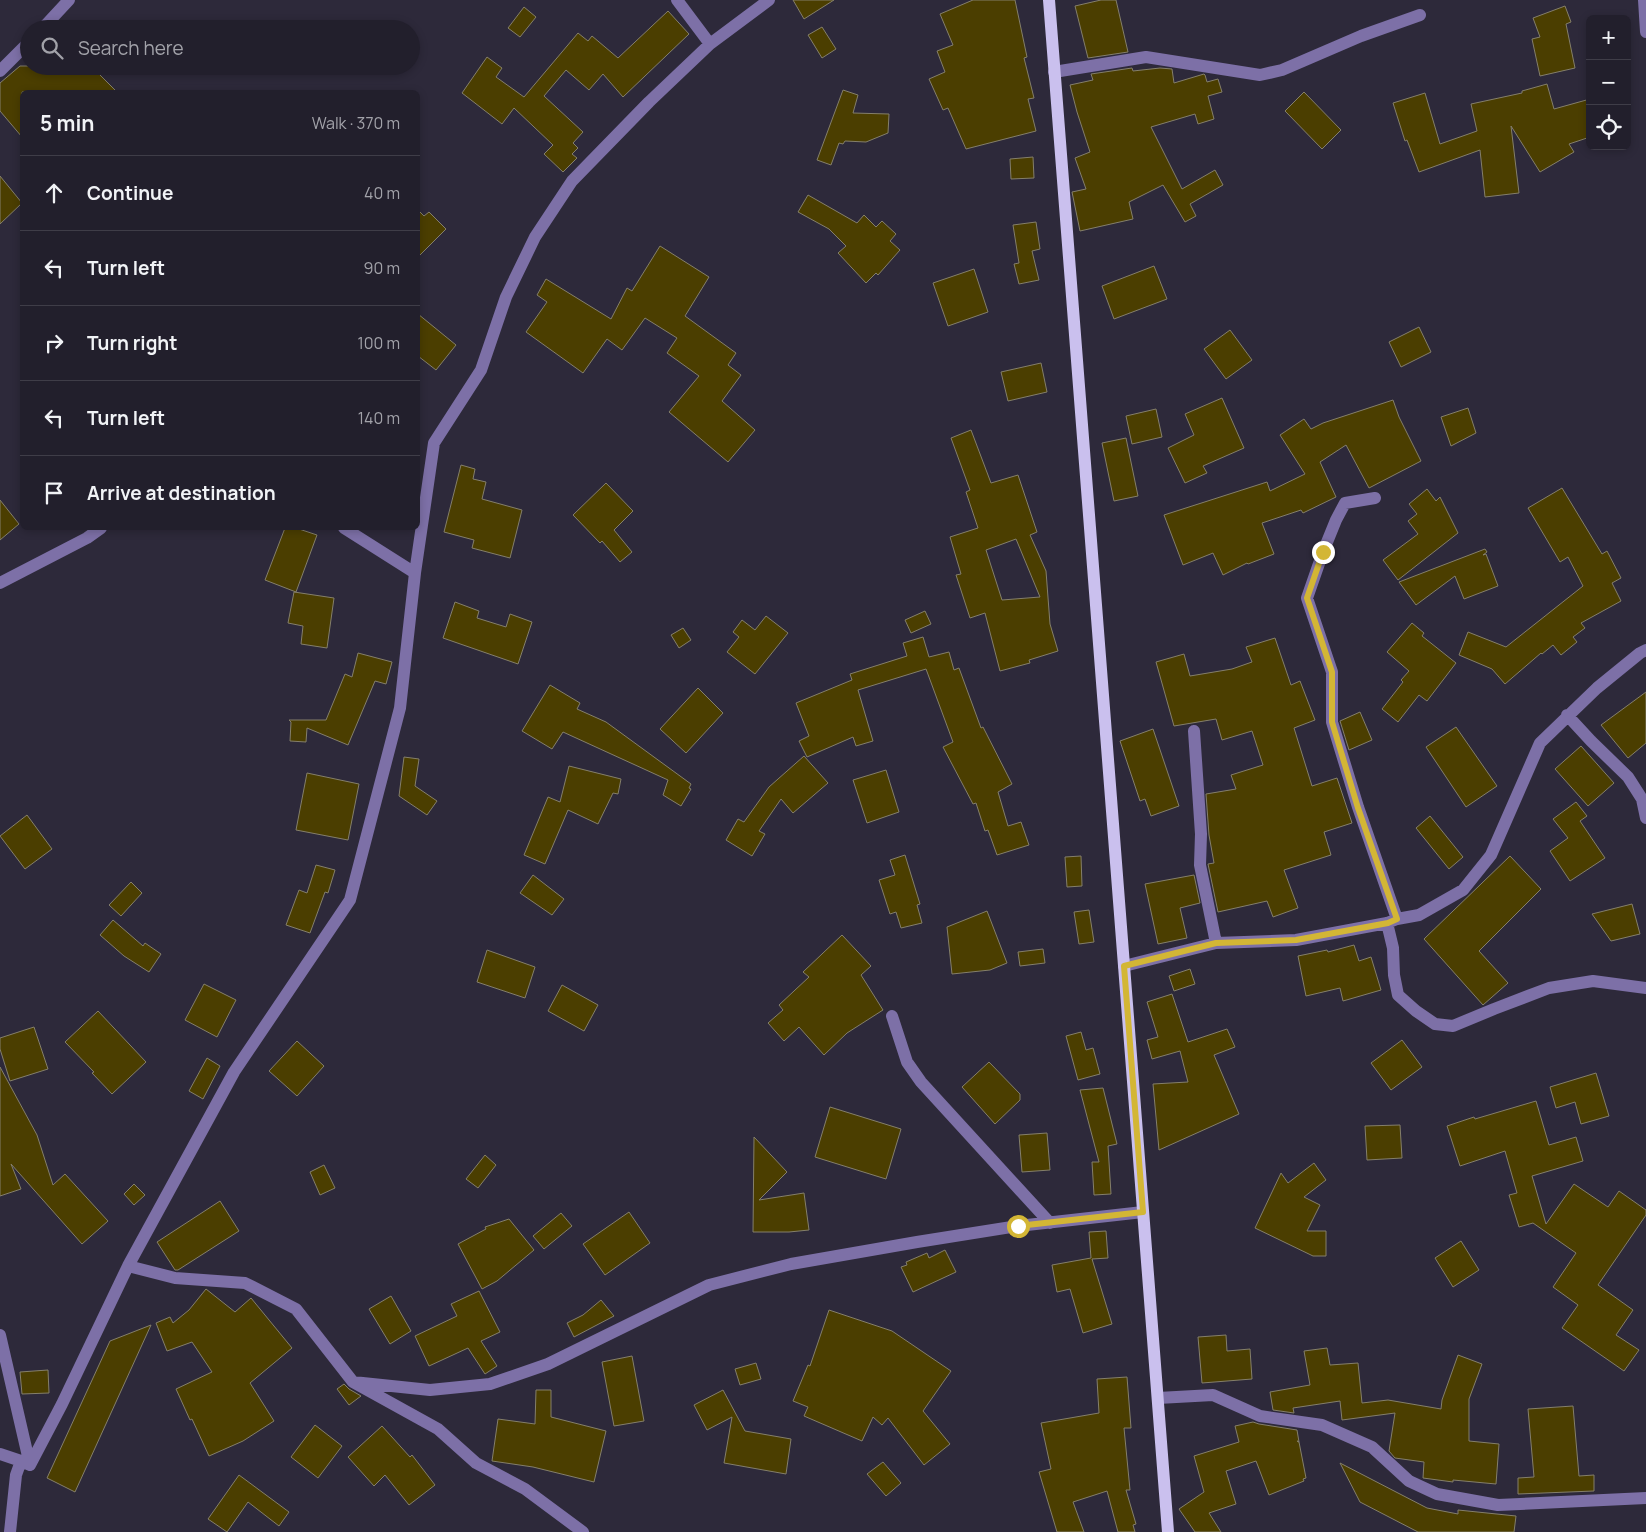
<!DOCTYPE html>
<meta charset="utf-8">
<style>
body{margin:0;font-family:Manrope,sans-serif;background:#2e2c38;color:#f1f3f6}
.controls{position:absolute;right:15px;top:15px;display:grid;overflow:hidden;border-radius:8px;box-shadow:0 2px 8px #0003}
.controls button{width:45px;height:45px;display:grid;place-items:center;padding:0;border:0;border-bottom:1px solid #3f3d48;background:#221f2c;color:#f1f3f6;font:25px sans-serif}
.stop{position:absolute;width:15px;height:15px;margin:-11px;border:4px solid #d3b635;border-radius:50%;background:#fff}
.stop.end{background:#d3b635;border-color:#fff;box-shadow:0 1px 5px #0008}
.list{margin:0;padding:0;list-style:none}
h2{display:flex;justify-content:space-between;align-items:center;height:65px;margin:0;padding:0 20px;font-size:21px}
h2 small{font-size:16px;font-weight:400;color:#a2a2a9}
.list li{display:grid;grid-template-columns:32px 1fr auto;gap:15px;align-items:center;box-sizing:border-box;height:75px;padding:0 20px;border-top:1px solid #3f3d48}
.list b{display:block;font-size:19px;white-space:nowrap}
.list em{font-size:16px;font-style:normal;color:#a2a2a9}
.icon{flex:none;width:28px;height:28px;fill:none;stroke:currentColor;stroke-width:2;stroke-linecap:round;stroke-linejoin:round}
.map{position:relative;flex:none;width:1646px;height:1532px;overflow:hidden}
.search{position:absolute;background:#221f2c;box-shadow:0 2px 8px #0003;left:20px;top:20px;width:400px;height:55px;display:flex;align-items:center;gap:12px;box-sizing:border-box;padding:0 18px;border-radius:28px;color:#a2a2a9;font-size:19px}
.panel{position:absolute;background:#221f2c;box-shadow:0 2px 8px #0003;left:20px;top:90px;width:400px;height:440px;border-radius:8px}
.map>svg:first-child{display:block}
.building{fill:#4b3e00;stroke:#847f6b;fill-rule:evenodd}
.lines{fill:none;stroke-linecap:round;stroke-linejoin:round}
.minor{stroke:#7d70a7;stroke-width:12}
.major{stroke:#cac0ee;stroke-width:12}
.route{stroke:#d3b635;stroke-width:6}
</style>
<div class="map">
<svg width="1646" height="1532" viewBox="0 0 1646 1532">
<rect width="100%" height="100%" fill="#2d293a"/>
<!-- building -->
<path class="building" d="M793,0H834L804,19Z
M973,0H1015L1027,57L1024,58L1034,98L1028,99L1036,131L966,149L948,108L943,110L929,79L945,72L937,51L953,45L940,14Z
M1101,0H1116L1128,52L1088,58L1075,6Z
M1565,6L1571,22L1566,24L1575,68L1540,76L1532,39L1540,37L1533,18Z
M524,7L536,17L520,37L508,28Z
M668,11L689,34L623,97L603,74L589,90L566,70L544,96L583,132L573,143L578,148L572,154L577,158L563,172L544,154L553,145L514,108L502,124L462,93L487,57L502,68L496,77L524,97L578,33L588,41L592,36L618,58Z
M822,27L836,49L822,58L808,35Z
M20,66H91L117,92H22V137L0,111V83Z
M1132,68L1133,71L1160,68L1172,69L1174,83L1204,74L1205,75L1207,82L1218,79L1222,92L1208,96L1214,119L1198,124L1195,114L1151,127L1182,189L1215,170L1223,185L1190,204L1196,216L1185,222L1163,185L1129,202L1133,219L1080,231L1072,192L1086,189L1075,158L1090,152L1077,112L1070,85L1093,80L1091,74Z
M1547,84L1554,109L1590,99V137L1569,144L1574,152L1540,172L1511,126L1519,193L1485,197L1480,150L1419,172L1407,140L1405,141L1393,103L1425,93L1440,144L1477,131L1471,104L1522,93V91Z
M843,90L858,95L853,113L889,114L888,133L866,142L845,141L843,144L839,143L831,165L817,160Z
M1304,92L1341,130L1322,149L1285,111Z
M1033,157L1034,178L1011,179L1010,159Z
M0,176L22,203L0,224Z
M808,195L857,223L864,215L876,227L882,221L896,234L890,241L900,250L878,275L876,273L866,283L838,253L846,246L829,229L798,212Z
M418,210L424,216L429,212L446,229L418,257Z
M1036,222L1040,249L1032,251L1039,280L1019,284L1014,264L1019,263L1013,225Z
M660,246L709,277L685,316L736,353L728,365L741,375L722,401L755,430L728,462L669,412L699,376L667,353L677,338L645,318L622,350L607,339L583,373L526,332L547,302L537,295L546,279L611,319L627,288L632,291Z
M1154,266L1167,299L1114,319L1102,286Z
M974,269L988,312L948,326L933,283Z
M418,314L456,345L436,370L418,356Z
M1419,327L1431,352L1401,367L1389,342Z
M1230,330L1252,360L1226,379L1204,349Z
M1041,363L1047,392L1008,401L1001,372Z
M1222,398L1244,448L1203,466L1207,473L1185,483L1168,448L1194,435L1185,414Z
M1393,400L1399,417L1421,461L1369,488L1346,445L1320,462L1336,497L1303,513L1301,510L1262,523L1274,554L1248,564L1247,563L1223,575L1213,553L1183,565L1164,515L1267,482L1270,491L1305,474L1280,435L1304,419L1311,429L1323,423Z
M1468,408L1476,433L1451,446L1441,417Z
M1156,409L1162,437L1132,444L1126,416Z
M971,430L991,483L1018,475L1037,532L1030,535L1046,571L1050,624L1058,651L1029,660L1030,663L1000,671L985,613L970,618L956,575L961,574L950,537L978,528L966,492L970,490L951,438ZM1016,539L1040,597L1002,600L986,550Z
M1126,438L1138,496L1114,501L1102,443Z
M461,465L475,469L473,479L486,482L482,499L522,510L510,558L472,548L474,540L444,532Z
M606,483L633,511L614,530L632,552L620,562L602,541L600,543L573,515Z
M1562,488L1602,554L1607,551L1621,578L1612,583L1621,601L1581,623L1585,628L1573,637L1577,642L1561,655L1553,645L1542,654L1541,653L1505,684L1492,669L1459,655L1468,632L1506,647L1583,586L1568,557L1560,562L1528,508Z
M1427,489L1436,501L1440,497L1458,533L1398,580L1383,560L1418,534L1408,521L1417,514L1409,504Z
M0,500L19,524L0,540Z
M285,528H296L317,535L296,592L265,580Z
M1485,549L1487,552L1483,555L1486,554L1498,586L1464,599L1455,576L1416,605L1399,582Z
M294,592L334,598L327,648L301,644L303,626L288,623Z
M455,602L479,611L477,618L506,627L510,614L532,622L518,664L443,638Z
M925,611L931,624L911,633L905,620Z
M766,616L788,633L755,674L727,652L739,637L733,632L742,620L755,630Z
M1412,623L1424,633L1422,636L1456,663L1427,701L1419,695L1398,722L1382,709L1403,682L1401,680L1409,671L1387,652Z
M683,628L691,640L679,648L671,635Z
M923,637L929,657L949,652L954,670L959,668L981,728L983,727L1012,784L998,792L1008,826L1021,822L1029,845L997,855L988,830L985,831L976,803L973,804L943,747L953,742L926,669L858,690L873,741L856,746L853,737L807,757L799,741L809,736L796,703L852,680L850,674L907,656L903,643Z
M1275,638L1291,685L1300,681L1315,720L1294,728L1312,786L1337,778L1352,823L1324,832L1331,855L1284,870L1298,908L1273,917L1267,901L1218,912L1208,864L1214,863L1209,835L1206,794L1236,789L1231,775L1263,765L1252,731L1222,740L1216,719L1174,726L1156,662L1184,654L1190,676L1232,669L1252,662L1246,647Z
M358,653L392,662L386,684L375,681L348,745L307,728L306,742L290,741L291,722L289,720H326L345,674L352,677Z
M550,685L580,703L577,709L606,722L691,784L689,788L691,789L681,806L663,795L668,780L563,732L552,749L522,731Z
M698,688L723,713L686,753L660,729Z
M1646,692V743L1628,758L1601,725Z
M1360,712L1372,740L1349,750L1340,721Z
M1456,727L1497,786L1466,807L1426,747Z
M1153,729L1179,806L1151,816L1145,799L1140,801L1120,741Z
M1581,746L1614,783L1588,806L1555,769Z
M804,756L828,783L793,813L781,799L759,831L765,834L752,856L726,840L738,819L744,822L769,787Z
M404,757L419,759L415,786L437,801L427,815L399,796Z
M569,766L621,779L618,794L613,793L598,824L568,810L545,864L524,855L548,797L560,802Z
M886,770L899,812L867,823L853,780Z
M307,773L359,784L348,840L296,830Z
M1576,802L1587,816L1580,821L1605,858L1570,881L1550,851L1568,838L1553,819Z
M27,815L52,849L25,869L0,836Z
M1430,816L1463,857L1449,869L1416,828Z
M905,855L920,904L917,905L922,923L901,928L896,912L890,914L879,880L895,875L890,860Z
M1081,856L1082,886L1067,887L1065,857Z
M1510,856L1541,889L1479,951L1508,983L1483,1005L1424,939Z
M316,865L335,870L328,893L325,892L310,933L286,925L299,890L307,893Z
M533,875L564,899L552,915L520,893Z
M1194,875L1200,903L1180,908L1187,938L1158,944L1145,884Z
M131,882L142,893L121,916L109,905Z
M1632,904L1640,934L1611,941L1592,914Z
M1089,910L1094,942L1079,944L1074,912Z
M987,911L1007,963L990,970L952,974L947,927Z
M113,920L143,946L145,943L161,954L149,972L124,956L100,935Z
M842,935L871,966L861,975L883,1010L847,1033L824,1055L799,1027L784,1041L768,1023L783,1010L779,1005L809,977L803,972Z
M1354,945L1359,961L1371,957L1381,990L1343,1001L1340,988L1306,996L1298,956L1327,950L1328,952Z
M1043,949L1045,963L1020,966L1018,952Z
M487,950L535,967L525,998L477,982Z
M1190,969L1195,984L1174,991L1169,976Z
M204,984L236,1000L217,1037L185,1020Z
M562,985L598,1005L584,1031L548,1011Z
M1172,994L1188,1042L1227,1029L1235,1047L1214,1055L1239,1114L1159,1150L1153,1084L1188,1082L1180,1051L1152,1059L1147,1040L1158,1037L1147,1002Z
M98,1011L146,1062L112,1094L92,1073L94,1072L65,1042Z
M34,1027L48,1069L10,1081L0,1049V1038Z
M1081,1032L1086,1050L1093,1048L1100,1074L1078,1080L1066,1036Z
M1402,1040L1422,1067L1391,1090L1371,1063Z
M297,1041L324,1066L297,1096L269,1071Z
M207,1058L220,1066L203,1099L189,1091Z
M989,1062L1020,1094V1100L995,1124L962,1087Z
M0,1067L37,1135L53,1185L65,1174L108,1221L82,1244L11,1164L21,1189L0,1196Z
M1596,1073L1609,1116L1581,1124L1575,1102L1556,1108L1550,1087Z
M1103,1088L1117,1144L1108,1146L1111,1194L1094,1195L1092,1162H1099L1080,1090Z
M1536,1101L1549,1145L1576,1137L1583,1161L1532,1176L1546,1224L1574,1184L1608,1207L1619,1191L1646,1210V1215L1598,1285L1633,1310L1616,1335L1639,1350L1624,1371L1562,1328L1578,1305L1553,1287L1576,1253L1533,1223L1519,1227L1509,1195L1517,1193L1505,1151L1460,1166L1447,1126L1474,1117L1475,1119Z
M830,1107L901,1129L886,1179L815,1157Z
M1400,1125L1402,1158L1367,1160L1365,1126Z
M1047,1133L1050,1170L1022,1172L1019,1135Z
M754,1137L787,1172L759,1200L804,1193L809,1230L789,1232H753Z
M485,1155L496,1165L478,1188L466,1179Z
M1314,1163L1326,1180L1304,1197L1320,1205L1307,1231H1326V1256H1313L1255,1228L1281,1173L1288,1183Z
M324,1165L335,1188L320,1195L310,1172Z
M134,1184L145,1195L134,1205L124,1194Z
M220,1201L239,1231L178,1270H175L157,1242Z
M629,1212L650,1243L605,1275L583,1244Z
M561,1213L572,1226L544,1249L533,1236Z
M509,1219L534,1250L497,1281L482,1289L458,1244L486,1229L485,1227Z
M1106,1231L1108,1258L1092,1259L1112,1324L1083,1333L1070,1289L1057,1292L1052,1265L1091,1258L1089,1232Z
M1461,1241L1479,1270L1453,1287L1435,1258Z
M945,1250L956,1272L913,1292L901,1267L907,1265L906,1262L927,1253L929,1258Z
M206,1289L235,1312L251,1298L292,1348L250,1383L274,1421L243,1441L209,1456L192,1419L190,1420L176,1389L212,1372L192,1342L167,1351L156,1323L170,1317L173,1323L189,1310Z
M479,1291L500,1332L481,1341L497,1366L485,1374L468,1348L429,1366L415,1336L457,1316L451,1304Z
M391,1296L411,1331L390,1344L369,1309Z
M601,1300L614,1316L574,1337L567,1323L583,1315Z
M829,1310L892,1331L951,1371L923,1411L950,1444L924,1465L888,1418L882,1425L873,1417L862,1441L804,1416L808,1407L793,1401L808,1365L810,1366Z
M151,1325L75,1492L47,1478L110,1341Z
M1226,1335L1227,1351L1250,1349L1252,1379L1202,1383L1198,1337Z
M1327,1348L1330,1365L1358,1363L1362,1403L1388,1400L1441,1409L1442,1400L1458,1355L1482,1364L1469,1399V1441L1499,1444L1496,1484L1453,1480V1482L1423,1478L1424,1462L1395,1458L1389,1451L1395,1413L1342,1420L1340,1401L1293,1408L1294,1413L1273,1410L1270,1392L1310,1385L1304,1351Z
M632,1356L644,1421L614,1426L602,1362Z
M756,1363L761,1379L740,1385L735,1369Z
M48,1370L49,1393L22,1394L20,1372Z
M1127,1377L1131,1428H1124L1130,1490H1126L1136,1524L1133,1525L1135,1532H1118L1107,1491L1073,1502L1084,1532H1057L1039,1472L1051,1469L1041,1423L1099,1413L1097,1379Z
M344,1384L349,1389L361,1396L349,1405L337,1389Z
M536,1390H551V1417L606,1431L594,1482L533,1467L492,1461L498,1419L535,1424Z
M723,1390L745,1431L791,1439L786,1474L724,1463L732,1417L707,1430L694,1405Z
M1573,1406L1579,1476L1594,1475V1491L1518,1494V1478L1534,1477L1528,1409Z
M1253,1422L1259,1424L1297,1430L1299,1442L1297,1441L1299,1442L1306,1478L1303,1479L1304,1481L1269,1495L1256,1461L1226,1471L1236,1504L1209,1513L1221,1532H1195L1179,1509L1204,1492L1194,1456L1239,1442L1235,1426Z
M315,1425L342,1446L318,1478L291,1457Z
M382,1426L410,1457L412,1455L435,1485L409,1505L385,1475L374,1486L348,1457Z
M883,1462L901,1483L886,1496L867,1474Z
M1340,1463L1427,1508L1458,1514V1510L1516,1516L1514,1532H1418L1360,1502Z
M239,1475L289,1512L279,1526L248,1502L227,1532L208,1519Z"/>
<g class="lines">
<!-- minor -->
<path class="minor" d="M677,0L710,44
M1644,0L1646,32
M42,29L69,0
M0,71L29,42
M1054,72L1146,57L1260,75L1282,70L1361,36L1420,15
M1375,498L1345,503L1336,520L1323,552L1307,598L1332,672V722L1358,807L1397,919
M344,528L415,573
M0,583L87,538L101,528
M1567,715L1591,741L1628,777L1642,799L1646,818
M1194,731L1201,834L1200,865L1216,943
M1387,923L1393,948L1394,975L1398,995L1416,1011L1435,1024L1453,1026L1494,1009L1549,988L1593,981L1646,988
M1124,966L1216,943L1296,940L1387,923L1397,919L1419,915L1463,890L1491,855L1540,743L1597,688L1640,653L1646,650
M892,1016L907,1062L921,1082L1050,1223
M128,1266L175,1278L245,1283L296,1309L353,1382L438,1429L476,1463L525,1489L583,1532
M0,1335L30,1465
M353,1382L430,1390L490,1384L548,1364L709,1285L791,1264L917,1242L1018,1226L1143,1212
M1158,1398L1213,1395L1260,1416L1322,1425L1372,1447L1409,1481L1437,1494L1498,1505L1646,1498
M0,1454L21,1461
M10,1532L16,1475L21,1461L30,1465L62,1404L128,1266L234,1072L350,900L400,708L415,573L434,443L481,370L506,297L535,237L572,181L649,102L710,44L769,0"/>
<!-- major -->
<path class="major" d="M1049,0L1168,1532"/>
</g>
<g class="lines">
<!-- route -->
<path class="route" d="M1018,1226L1143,1212L1124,966L1216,943L1296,940L1388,923L1397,919L1358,808L1332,722V672L1307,598L1323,552"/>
</g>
</svg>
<div class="controls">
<button>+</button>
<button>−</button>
<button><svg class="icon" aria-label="locate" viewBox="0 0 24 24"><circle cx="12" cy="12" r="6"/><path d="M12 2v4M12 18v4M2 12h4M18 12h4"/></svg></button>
</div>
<div class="stop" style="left:1018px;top:1226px"></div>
<div class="stop end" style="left:1323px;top:552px"></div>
<div class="search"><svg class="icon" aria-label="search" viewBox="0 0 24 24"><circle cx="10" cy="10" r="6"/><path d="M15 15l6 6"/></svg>Search here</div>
<section class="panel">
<h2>5 min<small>Walk · 370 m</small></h2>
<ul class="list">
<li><svg class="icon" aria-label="ahead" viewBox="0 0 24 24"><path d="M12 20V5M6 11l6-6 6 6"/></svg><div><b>Continue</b></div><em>40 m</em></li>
<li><svg class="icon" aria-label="left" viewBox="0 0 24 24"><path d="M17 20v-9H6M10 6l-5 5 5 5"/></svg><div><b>Turn left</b></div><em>90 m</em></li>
<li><svg class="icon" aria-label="right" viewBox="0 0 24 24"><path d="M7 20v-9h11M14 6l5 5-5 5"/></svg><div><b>Turn right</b></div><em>100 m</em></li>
<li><svg class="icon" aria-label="left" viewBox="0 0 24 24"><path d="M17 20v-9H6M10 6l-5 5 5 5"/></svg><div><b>Turn left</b></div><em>140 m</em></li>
<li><svg class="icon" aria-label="arrive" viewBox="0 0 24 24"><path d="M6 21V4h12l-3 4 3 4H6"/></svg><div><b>Arrive at destination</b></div></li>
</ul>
</section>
</div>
